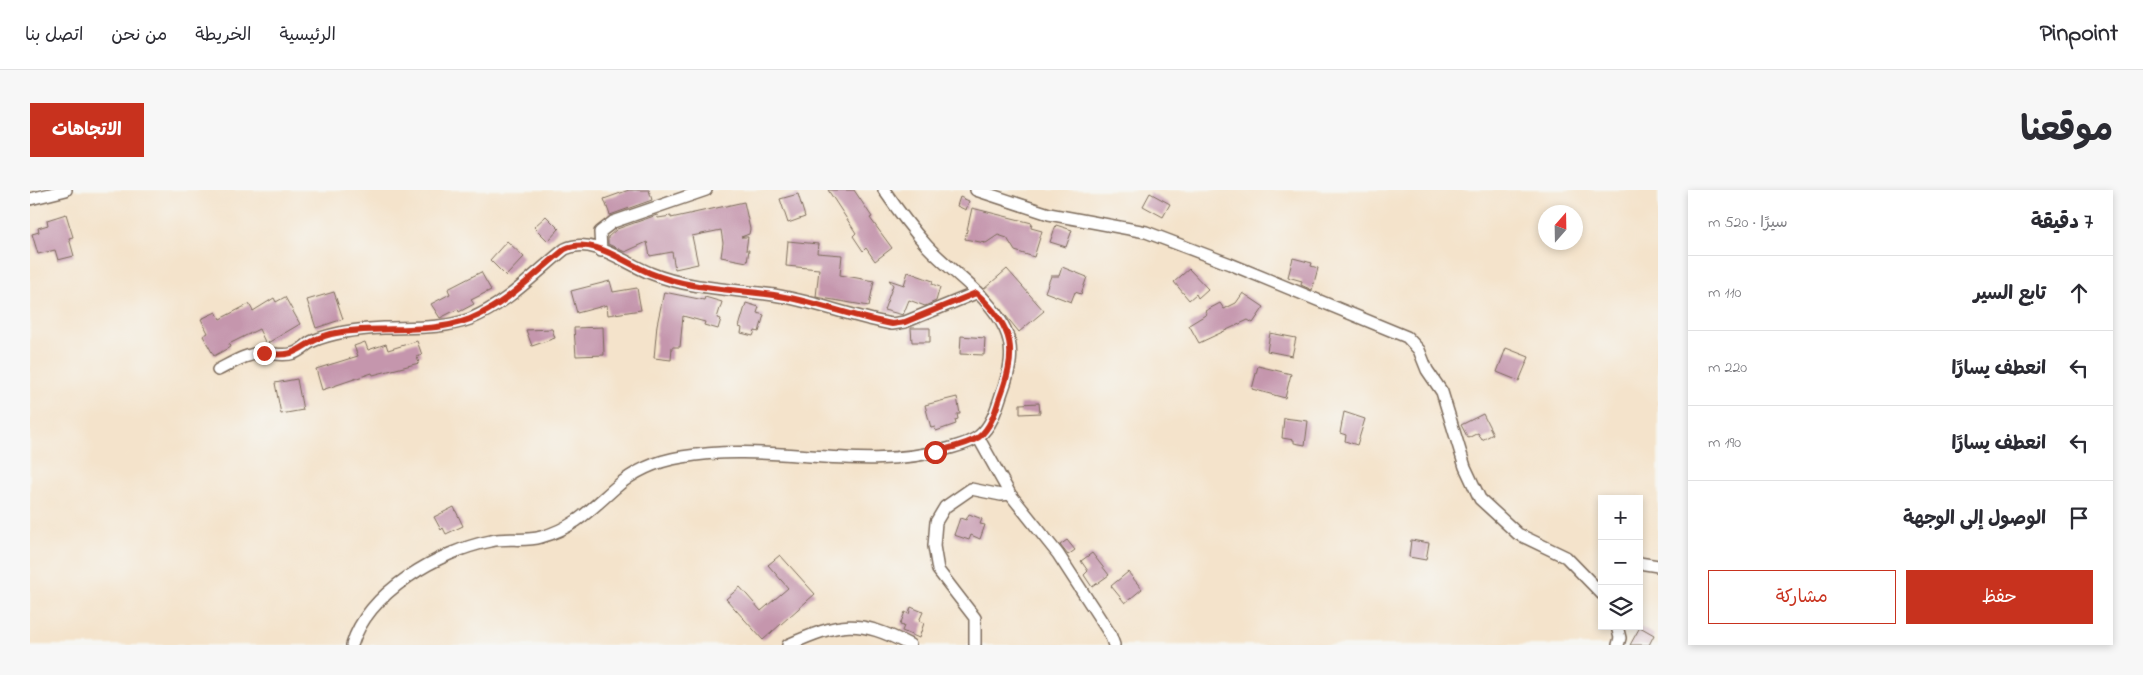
<!DOCTYPE html>
<html lang="ar">
<meta charset="utf-8">
<style>
body{margin:0;font-family:"Indie Flower","Playpen Sans Arabic",sans-serif;background:#f7f7f7;color:#2b2b33;direction:rtl}
.controls{position:absolute;right:15px;bottom:15px;display:grid;overflow:hidden;border-radius:0px;box-shadow:0 2px 8px #0003}
.controls button{width:45px;height:45px;display:grid;place-items:center;padding:0;border:0;border-bottom:1px solid #e1e1e2;background:#fff;color:#2b2b33;font:25px sans-serif}
.compass{position:absolute;left:1508px;top:15px;width:45px;height:45px;border-radius:50%;background:#fff;box-shadow:0 2px 8px #0003;rotate:20deg}
.stop{position:absolute;width:15px;height:15px;margin:-11px;border:4px solid #c8321e;border-radius:50%;background:#fff}
.stop.end{background:#c8321e;border-color:#fff;box-shadow:0 1px 5px #0008}
.list{margin:0;padding:0;list-style:none}
h2{display:flex;justify-content:space-between;align-items:center;height:65px;margin:0;padding:0 20px;font-size:21px}
h2 small{font-size:16px;font-weight:400;color:#7c7c81}
.list li{display:grid;grid-template-columns:32px 1fr auto;gap:15px;align-items:center;box-sizing:border-box;height:75px;padding:0 20px;border-top:1px solid #e1e1e2}
.list b{display:block;font-size:19px;white-space:nowrap}
.list em{font-size:16px;font-style:normal;color:#7c7c81}
.actions{display:flex;gap:10px;padding:15px 20px}
.actions a{flex:1;padding:11px 0;border:1px solid #c8321e;border-radius:0px;text-align:center;font-size:18px;color:#c8321e}
.actions .main{background:#c8321e;color:#fff}
.icon{flex:none;width:28px;height:28px;fill:none;stroke:currentColor;stroke-width:2;stroke-linecap:round;stroke-linejoin:round}
.map{position:relative;flex:none;width:1628px;height:455px;overflow:hidden;direction:ltr;border-radius:0px}
header{display:flex;align-items:center;gap:30px;box-sizing:border-box;height:70px;padding:0 25px;background:#fff;border-bottom:1px solid #e1e1e2}
header strong{font-size:24px}
nav{display:flex;gap:28px;margin-inline-start:auto;font-size:18px}
.intro{display:flex;align-items:center;justify-content:space-between;box-sizing:border-box;height:120px;padding:0 30px}
h1{margin:0;font-size:35px}
.button{padding:12px 22px;border-radius:0px;background:#c8321e;color:#fff;font-size:18px;font-weight:700}
main{display:flex;gap:30px;padding:0 30px}
aside{flex:1;background:#fff;border-radius:0px;box-shadow:0 2px 8px #0003}
.map>svg:first-child{display:block}
.building{fill:#c596ad}
.lines{fill:none;stroke-linecap:round;stroke-linejoin:round}
.street-casing{stroke:#7c6b5b;stroke-width:14}
.street{stroke:#fff;stroke-width:11}
.route{stroke:#c8321e;stroke-width:6}
</style>
<header>
<strong>Pinpoint</strong>
<nav><a>الرئيسية</a><a>الخريطة</a><a>من نحن</a><a>اتصل بنا</a></nav>
</header>
<div class="intro"><h1>موقعنا</h1><a class="button">الاتجاهات</a></div>
<main>
<aside>
<h2>7 دقيقة<small>سيرًا · 520 m</small></h2>
<ul class="list">
<li><svg class="icon" aria-label="ahead" viewBox="0 0 24 24"><path d="M12 20V5M6 11l6-6 6 6"/></svg><div><b>تابع السير</b></div><em>110 m</em></li>
<li><svg class="icon" aria-label="left" viewBox="0 0 24 24"><path d="M17 20v-9H6M10 6l-5 5 5 5"/></svg><div><b>انعطف يسارًا</b></div><em>220 m</em></li>
<li><svg class="icon" aria-label="left" viewBox="0 0 24 24"><path d="M17 20v-9H6M10 6l-5 5 5 5"/></svg><div><b>انعطف يسارًا</b></div><em>190 m</em></li>
<li><svg class="icon" aria-label="arrive" viewBox="0 0 24 24"><path d="M6 21V4h12l-3 4 3 4H6"/></svg><div><b>الوصول إلى الوجهة</b></div></li>
</ul>
<div class="actions"><a class="main">حفظ</a><a>مشاركة</a></div>
</aside>
<div class="map">
<svg width="1628" height="455" viewBox="0 0 1628 455">
<rect width="100%" height="100%" fill="#f6f6f2"/>
<filter id="ink" filterUnits="userSpaceOnUse"><feTurbulence type="fractalNoise" baseFrequency=".02" numOctaves="2"/><feDisplacementMap in="SourceGraphic" scale="10" xChannelSelector="R" yChannelSelector="G"/><feConvolveMatrix kernelMatrix="1 2 1 2 8 2 1 2 1" color-interpolation-filters="sRGB"/></filter>
<filter id="wash" filterUnits="userSpaceOnUse"><feTurbulence type="fractalNoise" baseFrequency=".0096" numOctaves="4" result="noise"/><feDisplacementMap in="SourceGraphic" scale="20" xChannelSelector="R" yChannelSelector="G"/><feGaussianBlur stdDeviation="1.12" result="paint"/><feColorMatrix in="noise" values="0 0 0 0 0 0 0 0 0 0 0 0 0 0 0 0 0 1.4 0 .05"/><feComposite in="paint" operator="in"/></filter>
<g filter="url(#wash)">
<rect width="100%" height="100%" fill="#f4e3cb"/>
<g id="blocks">
<!-- building -->
<path class="building" d="M599,0H619L622,10L580,25L574,9Z
M798,0H824L842,27L840,28L862,58L845,71L836,58L833,61L823,46L826,43Z
M1120,3L1140,14L1133,27L1113,16Z
M768,4L775,27L758,33L750,9Z
M930,7L939,11L936,20L927,16Z
M714,12L720,39L719,44L711,47H718L716,60H719L717,72L691,67L693,53L691,40L662,46L668,74L645,79L642,62L620,66L617,52L595,62L578,54V47L587,39L627,25L628,28L641,26V28Z
M942,18L1002,33L1001,38L1012,41L1004,67L985,61L977,48L968,45L956,53L953,52L955,53L935,49Z
M36,24L43,47L39,48L44,66L28,70L25,60L8,64L2,44L9,42L8,38L18,35L17,30Z
M516,26L529,39L518,51L504,37Z
M1026,35L1042,40L1036,57L1020,52Z
M477,51L494,67L476,86L460,70Z
M758,51L788,54L787,63L812,65L810,85L844,91L839,116L786,107L789,79L756,76Z
M1263,68L1282,73L1281,76L1288,78L1282,100L1271,95L1272,91L1258,87Z
M1032,77L1057,87L1051,104L1045,102L1041,112L1015,102L1021,86H1029Z
M977,79L1014,121L989,142L954,99Z
M1159,79L1178,99L1168,108L1166,104L1159,110L1144,92Z
M451,82L461,100L441,110L444,114L429,122L428,119L410,128L401,114L420,104L418,99Z
M878,82L903,91L902,94L910,97L906,111L895,116L879,110L873,125L854,120L863,95L859,90L874,95Z
M580,91L583,102L607,98L611,120L578,125L577,115L547,123L541,101Z
M304,102L313,129L286,138L277,110Z
M634,102L674,110L675,107L692,112L687,128L691,129L688,139L674,135L675,132L653,126L650,157H642L641,170L624,168L627,135Z
M1213,103L1234,117L1223,133L1218,130L1169,153L1159,135L1177,124L1175,121L1190,113L1194,119L1206,113Z
M255,107L270,134L236,154L229,139L199,154L200,157L184,166L173,146L178,143L171,129L186,122L190,129L219,114L223,121L244,108L246,112Z
M716,113L729,117L727,123L734,125L729,142L725,141L723,146L711,143L712,138L709,137Z
M573,137L574,165L546,166L544,138Z
M881,138H900V152H882Z
M522,139L525,148L502,156L496,140Z
M1240,143L1266,148L1262,166L1237,161Z
M931,146L955,148L954,165L930,164Z
M387,151L392,165L387,167L389,173L343,185L342,183L292,200L286,179L328,166L324,156L335,152L338,160L356,154L358,160Z
M1476,158L1499,167L1489,191L1467,182Z
M1228,176L1261,184L1255,208L1222,199Z
M267,189L273,220L251,224L245,193Z
M927,207L930,224H927L928,229L925,230L926,234L906,241L905,237L901,238L895,215Z
M1009,213L1010,223L990,224V214Z
M1314,222L1335,229L1327,255L1315,251L1316,245L1310,243Z
M1453,224L1463,244L1452,250L1448,243L1438,248L1431,235Z
M1254,228L1278,231L1275,255L1264,253V250L1252,248Z
M424,317L433,336L416,344L413,338L411,340L404,327Z
M939,324L952,329L950,334L955,335L950,349L941,345L939,350L924,345L930,328L936,330Z
M1037,350L1045,360L1038,365L1030,355Z
M1381,350L1399,353L1396,370L1379,367Z
M1062,363L1079,385L1062,397L1054,385L1058,381L1051,371Z
M750,365L785,404L733,450L696,409L710,397L731,421L758,398L738,375Z
M1098,382L1112,399L1095,413L1081,396Z
M881,417L893,422L889,431L894,433L889,448L872,441L874,436L870,435L875,422L879,424Z
M1610,437L1624,445L1619,455H1600Z"/>
</g>
</g>
<g filter="url(#ink)">
<use href="#blocks" fill-opacity="0" stroke="#7c6b5b" stroke-width="1"/>
<g class="lines">
<defs>
<path id="street" d="M946,0L1019,24L1116,42L1200,74L1377,147L1389,160L1397,180L1412,202L1435,277L1450,309L1488,344L1536,367L1572,404
M0,9L36,0
M571,61L570,42L583,32L676,0
M188,180C202,173 217,163 234,163C244,163 253,167 264,163C271,161 276,154 283,151C304,142 330,139 354,138C382,137 413,139 440,129C477,114 505,83 535,59C563,46 594,73 620,83C659,99 702,99 744,105C784,111 822,127 862,134L875,132L946,103
M948,247L980,304L1028,364L1080,444L1084,455
M1609,373L1628,376
M1587,436L1590,448L1588,455
M322,455C338,402 409,361 461,351C477,347 495,352 511,347C544,338 560,320 585,298C604,281 627,271 652,267C739,251 830,284 917,259C927,256 941,253 949,246C962,236 967,217 972,202C980,181 985,160 975,139C959,105 922,83 897,56C881,38 867,19 854,0
M758,455C810,432 828,428 880,455
M945,455V428L908,380L904,356L906,332L915,317L941,299L971,305L980,304"/>
</defs>
<!-- street casing -->
<use href="#street" class="street-casing"/>
<!-- street -->
<use href="#street" class="street"/>
</g>
</g>
<g class="lines" filter="url(#ink)">
<!-- route -->
<path class="route" d="M234,163C272,170 269,152 301,144C346,134 396,146 440,129C477,114 505,83 535,59C563,46 594,73 620,83C659,99 702,99 744,105C784,111 822,127 862,134L875,132L946,103C986,139 987,162 969,210C965,223 960,238 949,247C937,255 918,258 905,262"/>
</g>
</svg>
<div class="controls">
<button>+</button>
<button>−</button>
<button><svg class="icon" aria-label="layers" viewBox="0 0 24 24"><path d="M12 4l9 5-9 5-9-5zM3 14l9 5 9-5"/></svg></button>
</div>
<svg class="compass" viewBox="-18 -18 36 36"><path d="M0-13l5 13h-10z" fill="#e53935"/><path d="M0 13l5-13h-10z" fill="#7c7c81"/></svg>
<div class="stop" style="left:905px;top:262px"></div>
<div class="stop end" style="left:234px;top:163px"></div>
</div>
</main>
